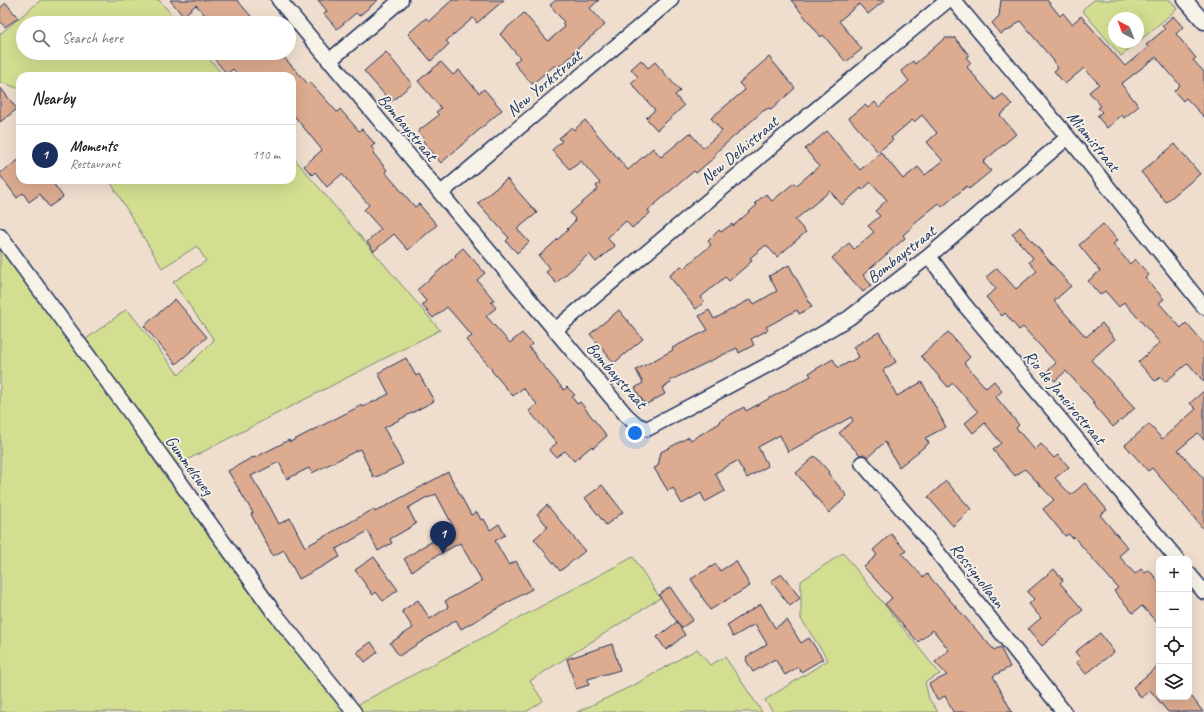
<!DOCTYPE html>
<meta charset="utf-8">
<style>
body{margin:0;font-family:Caveat,sans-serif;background:#f6f6f6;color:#202124}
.controls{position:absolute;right:12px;bottom:12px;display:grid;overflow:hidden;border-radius:8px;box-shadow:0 4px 16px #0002}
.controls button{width:36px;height:36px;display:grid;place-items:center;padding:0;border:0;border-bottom:1px solid #e0e0e0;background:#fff;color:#202124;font:20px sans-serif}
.compass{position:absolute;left:1108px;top:12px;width:36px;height:36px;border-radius:50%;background:#fff;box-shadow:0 4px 16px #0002;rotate:318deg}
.you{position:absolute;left:635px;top:433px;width:14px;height:14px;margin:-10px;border:3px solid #fff;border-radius:50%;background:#1a73e8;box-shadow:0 0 0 6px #1a73e833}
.badge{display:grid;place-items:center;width:26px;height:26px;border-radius:50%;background:#1b2f5e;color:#fff;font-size:13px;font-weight:700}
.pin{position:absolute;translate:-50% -33px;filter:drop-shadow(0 1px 2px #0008)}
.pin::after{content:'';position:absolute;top:21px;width:14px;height:12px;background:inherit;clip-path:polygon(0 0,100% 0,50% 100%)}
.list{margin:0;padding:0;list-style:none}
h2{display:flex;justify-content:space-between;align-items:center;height:52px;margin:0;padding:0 16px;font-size:17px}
h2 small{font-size:13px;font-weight:400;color:#757577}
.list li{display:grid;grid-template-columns:26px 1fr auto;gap:12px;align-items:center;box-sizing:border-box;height:60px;padding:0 16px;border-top:1px solid #e0e0e0}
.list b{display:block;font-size:15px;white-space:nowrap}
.list p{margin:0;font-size:13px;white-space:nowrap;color:#757577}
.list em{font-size:13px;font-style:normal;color:#757577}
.icon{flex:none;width:22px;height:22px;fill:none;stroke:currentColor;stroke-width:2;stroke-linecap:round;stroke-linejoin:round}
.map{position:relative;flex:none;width:1204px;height:712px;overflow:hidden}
.search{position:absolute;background:#fff;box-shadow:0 4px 16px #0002;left:16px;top:16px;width:280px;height:44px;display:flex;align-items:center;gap:10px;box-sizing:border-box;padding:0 14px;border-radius:22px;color:#757577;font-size:15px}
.panel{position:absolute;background:#fff;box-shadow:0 4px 16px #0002;left:16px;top:72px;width:280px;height:112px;border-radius:12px}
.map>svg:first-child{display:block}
.green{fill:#d3de91;stroke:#778678}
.building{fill:#ddac90;stroke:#1b2f5e}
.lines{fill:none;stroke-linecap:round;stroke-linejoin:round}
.minor-casing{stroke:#1b2f5e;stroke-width:17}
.minor{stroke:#f7f3e8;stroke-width:14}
.labels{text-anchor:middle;stroke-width:3.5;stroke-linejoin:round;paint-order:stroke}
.street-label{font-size:17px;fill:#1b2f5e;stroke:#f7f3e8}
</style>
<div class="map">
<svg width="1204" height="712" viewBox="0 0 1204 712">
<rect width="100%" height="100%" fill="#efdece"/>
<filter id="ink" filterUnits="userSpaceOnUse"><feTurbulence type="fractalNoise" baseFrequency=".025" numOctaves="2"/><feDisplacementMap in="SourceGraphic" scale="8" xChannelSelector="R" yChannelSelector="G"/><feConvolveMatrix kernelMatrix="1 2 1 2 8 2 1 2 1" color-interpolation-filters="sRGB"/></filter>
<g filter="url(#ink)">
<!-- green -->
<path class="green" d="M41,0H159L179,23H23V53H204L224,76H20V89L0,82V34Z
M1094,0H1170L1177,9L1138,42V18H1114V42H1138L1121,56L1082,10Z
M292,156L440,330L175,466L86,339L127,309L179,375L214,340L173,282L206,261L197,246L162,268L111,183L116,180H292Z
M0,247L123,415L163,473L269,613L345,712H0Z
M843,553L940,674L925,682L929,699L938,712H773L765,700L828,660L801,619V581Z
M633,557L660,598L530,681L543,701L526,712H363L357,705Z
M697,649L710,665L725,657L762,712H577L636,684Z"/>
<!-- building -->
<path class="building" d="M170,0H237L257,23H212L196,5L183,16Z
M318,0H378L359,16L356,13L337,29L324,14L327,11Z
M452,0H504L477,23L473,18L446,41L449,44L431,61L408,34L426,18L429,21Z
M556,0H599L590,8L605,25L573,52L575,53L557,68L555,65L532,84L514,63L520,58L500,34L524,13L548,41L565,27L562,24L564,22L550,5Z
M791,0H885L868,14L859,4L839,21L862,49L846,62L823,35L821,37Z
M1001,0H1047L1060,16L1063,13L1072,24L1081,16L1125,66L1148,47L1146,45L1165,29L1162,26L1173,16L1183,27L1176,34L1196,58L1193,60L1204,72V117L1186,98L1183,101L1174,91L1180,85L1156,57L1121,84L1139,106L1124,118L1122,115L1107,128L1097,116L1102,112L1098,108L1101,106L1089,92L1099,84L1084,68L1065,84L1054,71L1058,68L1053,61H1054L1020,21L1008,31L1007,30L1001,34L992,23L999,16Z
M6,3L18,18L5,27L0,21V8Z
M945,38H955L969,55L966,57L971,63L967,67L995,100L1003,94L1012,105L1000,115L1016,134L983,162L991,171L969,189L967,186L942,207L939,203L912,225L913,226L903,235L905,238L863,275L871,285L863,292L832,258L849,243L854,249L874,232L868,226L880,216L875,211L887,200L871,182L862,190L861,188L842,205L830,191L795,220L806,232L777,257L766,245L750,258L752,261L729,281L725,277L701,297L704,302L696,309L669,276L681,266L684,268L711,245L708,241L719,230L721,232L732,224L733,226L757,205L755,203L766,194L772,201L794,183L797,185L819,166L805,149L827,131L860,170L881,152L903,179L918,167L925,175L943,161L927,142L937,133L922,115L914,122L912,120L891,138L893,140L878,152L849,118L865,105L868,108L875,102L879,107L909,81L901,71L913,61L915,64Z
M386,52L412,84L391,102L364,71Z
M209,53H280L308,84L310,82L337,112L340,109L359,131L362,129L375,144L371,147L375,151L373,153L387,170L385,172L415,207L419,204L437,225L408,250L394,234L374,251L367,242L381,229L364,210L369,205L342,174L327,187L315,172L312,175L304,166L322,150L292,113V76H239L233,69L227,74Z
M769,57L795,88L771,110L769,108L763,111L714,154L716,156L696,173L694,171L648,210L650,213L632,228L626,221L607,238L615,246L596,262L589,254L556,283L546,272L550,269L539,256L568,230L567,229L576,220L570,213L598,189L596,186L600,183L581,161L570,170L552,150L562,141L559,138L572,127L574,130L585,120L628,170L653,148L661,157L690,133L703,148L722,131L711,118L745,90L739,83Z
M641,60L648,68L655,62L680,91L675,95L684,106L657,130L646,118L655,110L631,83L638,77L631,69Z
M441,62L453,75L459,70L479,93L484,89L502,110L441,163L423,141L425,139L418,131L439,115L436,112L441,108L418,81Z
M0,87L17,109L0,122Z
M1175,144L1200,174L1166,202L1141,172Z
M20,159V180H51L63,197L49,207L40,194L29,202L23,193L17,198L0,175V173Z
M507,179L537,213L517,229L529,242L517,253L506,241L509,238L478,203Z
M1103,224L1118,240L1113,244L1130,264L1135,259L1149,275L1145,278L1164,299L1159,303L1181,328L1186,323L1204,344V382L1188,363L1165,382L1161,377L1155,381L1138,362L1160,343L1124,302L1119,307L1105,291L1100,295L1088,281L1100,271L1079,245Z
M1020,227L1071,286L1054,301L1086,337L1102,323L1115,339L1091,360L1135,408L1113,427L1092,403L1094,402L1066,371L1055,381L1046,372L1056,363L1023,327L1019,330L1005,313L1002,316L986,297L996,289L986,277L997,268L1016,289L1037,271L1029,262L1033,258L1012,234Z
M463,248L485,273L477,280L494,300L491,302L496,308L486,316L510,343L522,333L532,344L529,347L537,357H536L564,390L567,387L575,395L572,397L577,404L580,402L607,436L593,448L592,446L574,461L565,451L556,457L549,449L557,443L529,411L537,404L523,388L513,396L491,370L492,369L466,340L472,336L447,307L433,318L422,305L426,301L417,290L456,256L455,255Z
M789,265L812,307L799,314L797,310L766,327L768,330L751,339L754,345L739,353L737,348L669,381L671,383L662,388L665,394L645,405L635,388L643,383L636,370L673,350L672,348L708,330L699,316L709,310L714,319L751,299L754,304L777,291L769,276Z
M175,299L207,337L176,364L144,326Z
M619,310L643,339L614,363L590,334Z
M879,332L896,362L883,370L897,396L922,382L946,427L925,438L929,443L899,467L885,442L868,457L864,455H860L839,433L853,421L851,417L788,452L780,435L758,447L768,466L747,478L737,461L715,473L725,491L705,502L701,493L682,504L673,488L668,491L654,468L658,466L661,452L689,437L691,440L720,423L719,421L744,407L746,411L811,376L809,373L833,359L838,368L859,357L853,347Z
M948,332L970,357L964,363L986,388L994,381L1002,391L996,397L1019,425L1016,428L1035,450L1041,444L1054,458L1058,455L1069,467L1055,478L1071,495L1085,483L1107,510L1100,515L1128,548L1119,556L1135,574L1141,569L1145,573L1149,570L1159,582V625L1142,606L1133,613L1114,591L1118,588L1074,537L1072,538L1069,534L1065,536L1043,509L1054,500L1025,469L1015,476L993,450L1001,443L985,423L973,433L965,423L978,412L953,383L948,387L921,356Z
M406,358L416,376L419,374L434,401L384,428L403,464L374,478L360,449L312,473L309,468L287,479L279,462L251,476L269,505L279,524L290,518L305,547L374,509L375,512L448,472L471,515L477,512L481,520L484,519L490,530L499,524L505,535L495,541L509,565L516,561L532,589L461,629L456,620L399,656L390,643L413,628L402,611L418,600L430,619L448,607L445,601L482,581L460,543L431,559L412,571L404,559L422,547L452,531L450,527L453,526L436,494L428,498L427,497L408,508L416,524L390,539L392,543L378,551L368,531L336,549L340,557L299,579L284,550L273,556L251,514L253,513L228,471L253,457L254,458L289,440L290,442L362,405L363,407L389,394L378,373Z
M1204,391V440L1198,433L1178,450L1204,479V530L1179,499L1152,468L1148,471L1125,445L1149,424L1162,439L1196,409L1190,403Z
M815,456L829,472L828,473L847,496L829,513L796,473Z
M946,481L971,509L953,526L928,497Z
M602,485L623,512L606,525L585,498Z
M547,505L585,551L560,571L534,539L548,527L537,514Z
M891,534L906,551L902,554L923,577L927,574L994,650L1000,647L1010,667L993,676L1012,712H953L945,696L937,700L929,684L947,675L935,662L949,650L933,630L918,642L885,604L892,598L864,567L877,555L873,550Z
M374,557L398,590L383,601L376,592L373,595L355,570Z
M736,561L750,586L710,610L691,579L716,564L720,571Z
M1054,569L1063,580L1060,583L1083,610L1042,646L1028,629L1041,618L1029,604L1034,599L1027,592Z
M782,574L800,598L790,606L771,581Z
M670,587L693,620L681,628L659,595Z
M761,604L775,628L787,620L801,643L809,638L823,659L801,672L798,667L785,675L775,659L753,672L746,660L747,658L746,657L767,644L755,624L733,637L727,625Z
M677,622L685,635L666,650L657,637Z
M1100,633L1114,652L1086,674L1076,662L1080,658L1075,652Z
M371,642L378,652L365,662L357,652Z
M612,644L620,670L588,679L589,685L576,689L567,659Z
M1159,665V697H1192L1203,712H1168L1150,690L1141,698L1133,687Z"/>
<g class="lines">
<defs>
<path id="minor" d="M279,0L626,415L637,425L647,429L779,359L849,318L929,256L1068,137
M953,0L1068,137L1204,307
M1185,0L1204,22
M329,61L401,0
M441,193L671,0
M0,236L129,411L273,611L354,712
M929,256L963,303L1177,559
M555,330L827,100L948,0
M862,463L920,530L1064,712
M1189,574L1204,592"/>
</defs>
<!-- minor casing -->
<use href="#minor" class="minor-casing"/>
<!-- minor -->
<use href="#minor" class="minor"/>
</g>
</g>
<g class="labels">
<!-- street labels -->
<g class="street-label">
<text transform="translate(544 83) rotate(-40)" y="6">New Yorkstraat</text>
<text transform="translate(408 127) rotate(50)" y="6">Bombaystraat</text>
<text transform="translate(1094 141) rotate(51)" y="6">Miamistraat</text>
<text transform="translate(739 150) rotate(-40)" y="6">New Delhistraat</text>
<text transform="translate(901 254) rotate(-38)" y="6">Bombaystraat</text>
<text transform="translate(617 375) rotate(49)" y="6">Bombaystraat</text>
<text transform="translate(1065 397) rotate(50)" y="6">Rio de Janeirostraat</text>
<text transform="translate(190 465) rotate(54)" y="6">Gummelsweg</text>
<text transform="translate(978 575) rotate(52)" y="6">Rossignollaan</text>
</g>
</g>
</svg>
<div class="controls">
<button>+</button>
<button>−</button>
<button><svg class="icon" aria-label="locate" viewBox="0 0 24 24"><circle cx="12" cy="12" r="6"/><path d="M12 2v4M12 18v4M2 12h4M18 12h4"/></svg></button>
<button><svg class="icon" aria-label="layers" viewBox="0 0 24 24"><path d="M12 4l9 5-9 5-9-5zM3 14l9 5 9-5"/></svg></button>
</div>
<svg class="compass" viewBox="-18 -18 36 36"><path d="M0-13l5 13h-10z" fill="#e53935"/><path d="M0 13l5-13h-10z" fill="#757577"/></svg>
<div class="you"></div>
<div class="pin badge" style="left:443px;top:554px">1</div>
<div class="search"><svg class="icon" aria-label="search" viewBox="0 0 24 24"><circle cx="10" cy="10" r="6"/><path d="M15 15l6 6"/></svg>Search here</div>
<section class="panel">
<h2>Nearby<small></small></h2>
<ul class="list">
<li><span class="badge">1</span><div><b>Moments</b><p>Restaurant</p></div><em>110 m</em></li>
</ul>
</section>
</div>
